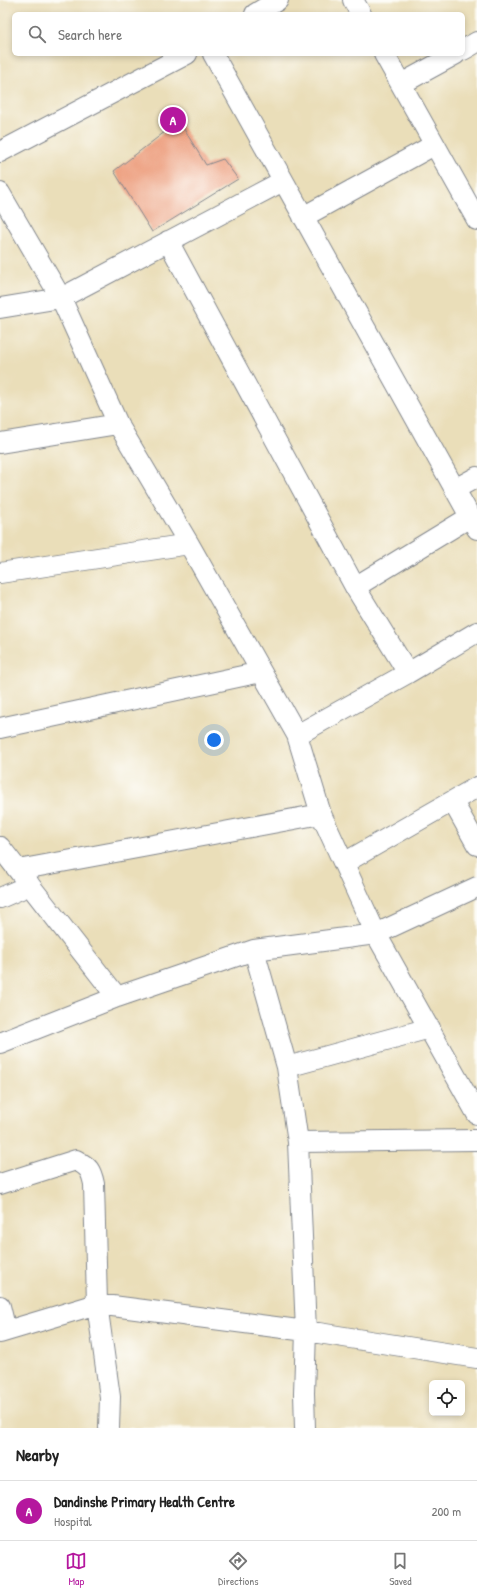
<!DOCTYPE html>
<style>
body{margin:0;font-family:"Patrick Hand",sans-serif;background:#f2f2f2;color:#222}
.controls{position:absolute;right:12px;bottom:12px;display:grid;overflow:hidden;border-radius:6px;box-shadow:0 2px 6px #0003}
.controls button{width:36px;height:36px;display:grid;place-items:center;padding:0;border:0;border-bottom:1px solid #e0e0e0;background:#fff;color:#222;font:20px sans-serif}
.you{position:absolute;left:214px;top:740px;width:14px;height:14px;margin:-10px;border:3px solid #fff;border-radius:50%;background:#1a73e8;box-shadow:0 0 0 6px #1a73e833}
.badge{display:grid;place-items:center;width:26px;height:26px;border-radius:50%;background:#b5179e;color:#fff;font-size:13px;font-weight:700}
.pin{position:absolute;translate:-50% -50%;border:2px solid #fff;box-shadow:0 1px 4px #0006}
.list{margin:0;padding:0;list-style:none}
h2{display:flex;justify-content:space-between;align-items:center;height:52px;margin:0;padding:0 16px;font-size:17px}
h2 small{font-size:13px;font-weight:400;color:#767676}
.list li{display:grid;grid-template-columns:26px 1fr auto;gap:12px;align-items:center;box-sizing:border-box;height:60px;padding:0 16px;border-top:1px solid #e0e0e0}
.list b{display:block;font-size:15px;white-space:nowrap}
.list p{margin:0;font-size:13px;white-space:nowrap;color:#767676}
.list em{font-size:13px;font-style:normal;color:#767676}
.icon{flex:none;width:22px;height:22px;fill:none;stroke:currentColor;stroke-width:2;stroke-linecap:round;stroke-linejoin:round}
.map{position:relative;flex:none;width:477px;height:1428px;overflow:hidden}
.search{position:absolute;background:#fff;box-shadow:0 2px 6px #0003;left:12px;right:12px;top:12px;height:44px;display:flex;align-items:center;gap:10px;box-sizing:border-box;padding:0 14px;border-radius:6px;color:#767676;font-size:15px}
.sheet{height:112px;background:#fff}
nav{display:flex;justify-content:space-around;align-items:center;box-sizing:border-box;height:56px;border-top:1px solid #e0e0e0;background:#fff;font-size:11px;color:#767676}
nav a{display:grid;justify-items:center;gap:2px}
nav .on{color:#b5179e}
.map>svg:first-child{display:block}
.building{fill:#ed9e7e}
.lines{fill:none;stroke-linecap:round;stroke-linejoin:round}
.street-casing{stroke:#82868c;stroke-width:22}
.street{stroke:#fff;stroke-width:20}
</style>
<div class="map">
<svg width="477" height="1428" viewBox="0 0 477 1428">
<rect width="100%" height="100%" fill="#fdfcf7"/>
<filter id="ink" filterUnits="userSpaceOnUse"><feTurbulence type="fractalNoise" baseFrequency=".025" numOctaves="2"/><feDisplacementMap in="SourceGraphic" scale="8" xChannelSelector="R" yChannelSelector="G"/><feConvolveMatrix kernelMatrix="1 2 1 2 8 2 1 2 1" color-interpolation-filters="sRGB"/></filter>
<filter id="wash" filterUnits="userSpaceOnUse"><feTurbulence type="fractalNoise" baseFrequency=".012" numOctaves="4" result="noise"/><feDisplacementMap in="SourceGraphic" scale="16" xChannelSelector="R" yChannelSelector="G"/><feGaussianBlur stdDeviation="0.9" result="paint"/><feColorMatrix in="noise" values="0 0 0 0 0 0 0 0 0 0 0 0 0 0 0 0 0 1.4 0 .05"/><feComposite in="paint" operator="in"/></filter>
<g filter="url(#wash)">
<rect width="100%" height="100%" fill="#eadeb9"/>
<g id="blocks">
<!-- building -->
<path class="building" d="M179,121L206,165L223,159L238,179L152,232L114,171Z"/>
</g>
</g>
<g filter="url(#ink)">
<use href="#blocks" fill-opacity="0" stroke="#82868c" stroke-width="1"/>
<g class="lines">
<defs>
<path id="street" d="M353,0L361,14
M255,14L278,0
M463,50L477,42
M213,54L477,529
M384,54L477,220
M401,84L456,54
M0,152L187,54
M0,193L61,298L118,424L189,544L297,735L321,814L376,934L477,1114
M303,217L434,145
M168,241L355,587L408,673
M0,308L61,298L283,181
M0,443L118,424
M455,489L477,477
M0,573L189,544
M355,587L470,517
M0,728L261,672
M297,735L408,673L477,632
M453,802L477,845
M0,847L117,997
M344,863L477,787
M18,870L321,814
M0,898L30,885
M254,950L287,1067L298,1142L306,1331L304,1393L305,1428
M0,1043L117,997L254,950L376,934L477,887
M287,1067L430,1028
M298,1142L477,1140
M0,1184L76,1160C89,1167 91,1170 94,1184L97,1304L110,1397L109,1428
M0,1306L6,1331
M0,1333L97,1304L306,1331L477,1358"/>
</defs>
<!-- street casing -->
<use href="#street" class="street-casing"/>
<!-- street -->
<use href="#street" class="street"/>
</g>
</g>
</svg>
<div class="controls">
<button><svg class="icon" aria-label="locate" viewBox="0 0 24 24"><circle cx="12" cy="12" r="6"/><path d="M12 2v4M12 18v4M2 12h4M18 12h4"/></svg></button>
</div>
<div class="you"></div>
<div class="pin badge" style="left:173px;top:120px">A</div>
<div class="search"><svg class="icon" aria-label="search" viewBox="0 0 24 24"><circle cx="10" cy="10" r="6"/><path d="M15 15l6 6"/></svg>Search here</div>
</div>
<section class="sheet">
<h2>Nearby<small></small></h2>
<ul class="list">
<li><span class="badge">A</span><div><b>Dandinshe Primary Health Centre</b><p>Hospital</p></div><em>200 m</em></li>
</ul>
</section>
<nav>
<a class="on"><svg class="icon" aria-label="map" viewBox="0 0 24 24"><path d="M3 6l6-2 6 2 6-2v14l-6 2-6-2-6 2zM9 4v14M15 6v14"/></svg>Map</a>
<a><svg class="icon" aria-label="directions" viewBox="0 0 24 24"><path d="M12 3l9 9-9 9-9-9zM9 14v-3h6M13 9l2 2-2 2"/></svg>Directions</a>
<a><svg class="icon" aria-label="saved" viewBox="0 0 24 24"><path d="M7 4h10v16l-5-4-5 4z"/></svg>Saved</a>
</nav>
